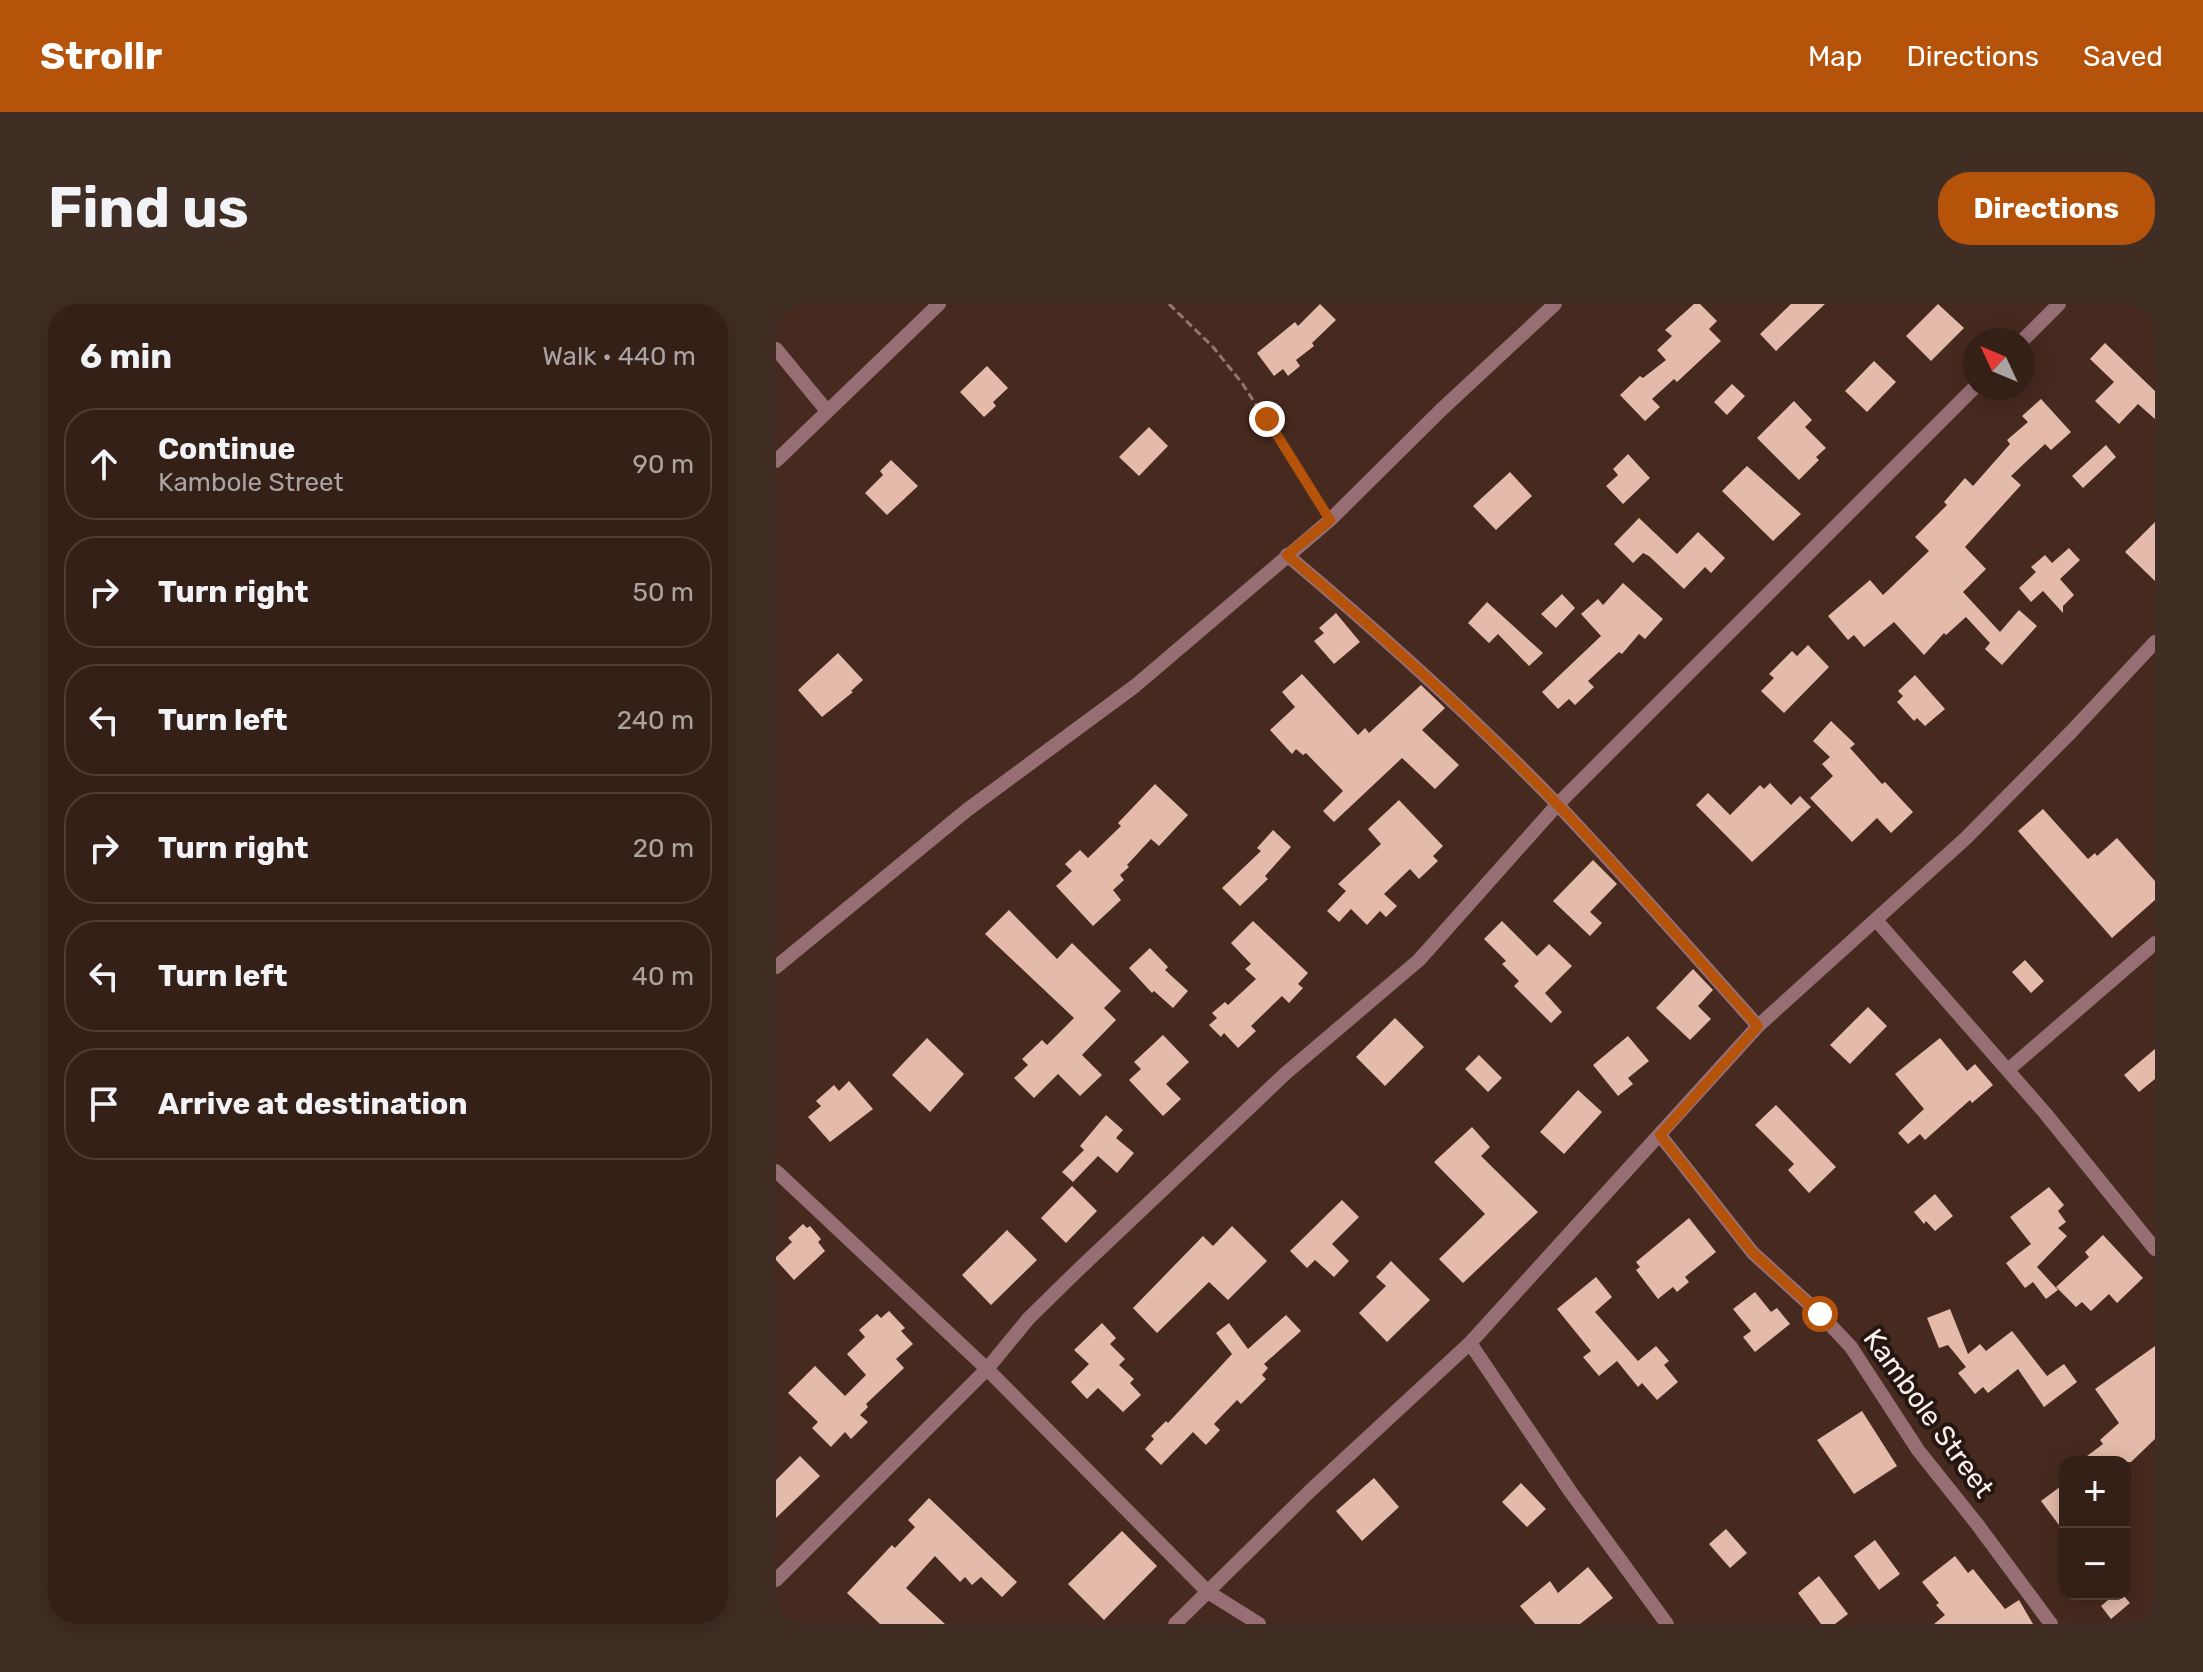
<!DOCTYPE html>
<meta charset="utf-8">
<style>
body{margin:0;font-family:Rubik,sans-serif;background:#402d24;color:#f1f3f6}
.controls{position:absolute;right:24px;bottom:24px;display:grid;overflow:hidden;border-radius:16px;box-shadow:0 4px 20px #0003}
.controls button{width:72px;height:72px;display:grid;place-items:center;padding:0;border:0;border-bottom:2px solid #4f3e36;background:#352017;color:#f1f3f6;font:40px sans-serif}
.compass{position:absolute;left:1187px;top:24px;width:72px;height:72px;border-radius:50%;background:#352017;box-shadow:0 4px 20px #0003;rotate:314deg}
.stop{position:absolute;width:24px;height:24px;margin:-18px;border:6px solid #b45309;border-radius:50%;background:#fff}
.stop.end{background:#b45309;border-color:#fff;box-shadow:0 2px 8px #0008}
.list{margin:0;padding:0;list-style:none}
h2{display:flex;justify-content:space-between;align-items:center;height:104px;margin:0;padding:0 32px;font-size:34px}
h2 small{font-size:26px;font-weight:400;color:#aaa3a1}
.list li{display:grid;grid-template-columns:52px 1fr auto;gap:24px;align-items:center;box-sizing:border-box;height:112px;margin:0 16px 16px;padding:0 16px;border:2px solid #4f3e36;border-radius:32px}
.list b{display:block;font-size:30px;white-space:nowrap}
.list p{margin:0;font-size:26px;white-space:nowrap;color:#aaa3a1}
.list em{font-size:26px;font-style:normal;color:#aaa3a1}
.icon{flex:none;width:44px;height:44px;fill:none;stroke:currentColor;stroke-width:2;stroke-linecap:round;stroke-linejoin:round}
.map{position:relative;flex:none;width:1379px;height:1320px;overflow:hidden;border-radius:32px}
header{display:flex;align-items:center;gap:48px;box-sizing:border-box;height:112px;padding:0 40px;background:#b45309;color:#fff}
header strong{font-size:38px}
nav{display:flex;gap:44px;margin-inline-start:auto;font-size:28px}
.intro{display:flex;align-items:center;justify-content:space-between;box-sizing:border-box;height:192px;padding:0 48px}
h1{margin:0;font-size:56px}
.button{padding:20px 36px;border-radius:32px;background:#b45309;color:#fff;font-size:28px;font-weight:700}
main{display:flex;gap:48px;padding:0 48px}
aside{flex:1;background:#352017;border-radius:32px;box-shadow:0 4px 20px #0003}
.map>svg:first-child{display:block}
.building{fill:#e4bbaa}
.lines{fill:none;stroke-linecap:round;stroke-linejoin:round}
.path{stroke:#8e786f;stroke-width:3;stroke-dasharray:8 4;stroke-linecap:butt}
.street{stroke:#966e74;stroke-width:14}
.route{stroke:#b45309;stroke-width:10}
.labels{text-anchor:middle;stroke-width:8;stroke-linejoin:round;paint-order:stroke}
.street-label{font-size:28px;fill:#fdf1ed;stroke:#241611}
</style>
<header>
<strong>Strollr</strong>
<nav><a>Map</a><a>Directions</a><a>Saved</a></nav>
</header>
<div class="intro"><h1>Find us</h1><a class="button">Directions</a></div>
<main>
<aside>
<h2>6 min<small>Walk · 440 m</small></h2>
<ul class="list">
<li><svg class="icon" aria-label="ahead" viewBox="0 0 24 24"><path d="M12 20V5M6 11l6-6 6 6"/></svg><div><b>Continue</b><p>Kambole Street</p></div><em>90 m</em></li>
<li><svg class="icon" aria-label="right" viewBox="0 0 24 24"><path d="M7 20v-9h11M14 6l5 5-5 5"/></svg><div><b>Turn right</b></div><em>50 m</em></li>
<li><svg class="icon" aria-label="left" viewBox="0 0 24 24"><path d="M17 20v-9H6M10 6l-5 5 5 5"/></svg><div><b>Turn left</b></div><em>240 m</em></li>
<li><svg class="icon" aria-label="right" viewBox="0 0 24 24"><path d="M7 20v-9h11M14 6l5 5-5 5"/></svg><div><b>Turn right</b></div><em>20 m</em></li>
<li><svg class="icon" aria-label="left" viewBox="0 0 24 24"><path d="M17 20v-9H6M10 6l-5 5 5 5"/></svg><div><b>Turn left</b></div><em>40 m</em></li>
<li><svg class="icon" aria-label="arrive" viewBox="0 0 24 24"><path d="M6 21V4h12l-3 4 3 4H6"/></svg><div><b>Arrive at destination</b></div></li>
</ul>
</aside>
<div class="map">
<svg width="1379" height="1320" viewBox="0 0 1379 1320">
<rect width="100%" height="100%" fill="#472a1f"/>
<!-- building -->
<path class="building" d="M544,0L560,16L536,39L538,42L520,56L524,62L512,72L507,65L498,72L481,49L519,18L522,22Z
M918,0H924L941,17L933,25L945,37L901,78L898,75L876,95L884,103L869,117L844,91L864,72L867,74L890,56L881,46L896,32L889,26Z
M1015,0H1049L1000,47L984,30Z
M1162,0L1188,24L1155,57L1130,32Z
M1329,39L1379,87V115L1362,100L1343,120L1319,97L1338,78L1314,55Z
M1098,57L1120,78L1091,108L1069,87Z
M211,62L232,84L217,98L220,102L208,113L184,88Z
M956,80L969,92L951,111L938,98Z
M1265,95L1295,128L1275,146L1269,140L1235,172L1245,181L1189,243L1210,265L1187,288L1224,328L1243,306L1261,322L1226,361L1209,345L1214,339L1190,313L1170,331L1168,329L1148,351L1118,318L1088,343L1078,331L1072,336L1052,312L1094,276L1107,291L1153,247L1139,233L1171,201L1168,198L1189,174L1197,182L1234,140L1231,136L1252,118L1246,112Z
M1018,97L1036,116L1029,123L1050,144L1040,153L1043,156L1023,176L981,134Z
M373,123L392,142L363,172L343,153Z
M1330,141L1340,153L1307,184L1296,172Z
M852,150L874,174L847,200L830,182L842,171L837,165Z
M115,156L142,182L111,211L89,189L107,171L104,167Z
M971,162L1025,210L997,237L946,187Z
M734,168L756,192L720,226L697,202Z
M863,214L901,250L922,228L949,254L935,269L929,263L908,285L873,252L867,249L857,259L838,240Z
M1379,218V277L1349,248Z
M1293,244L1304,256L1284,275L1298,291L1287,302V309L1267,287L1255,298L1243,284L1260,268L1255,263L1269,251L1276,259Z
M847,279L887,315L869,335L863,330L846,350L843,348L812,377L818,383L799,401L793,395L782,405L766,388L825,332L805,310L822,295L827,301Z
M786,290L799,304L780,324L765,310Z
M711,298L767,349L753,362L722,330L713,339L692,319Z
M560,309L584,338L558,360L538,337L548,329L543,324Z
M1032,341L1053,363L1008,409L985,387L998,374L993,370L1016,347L1021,352Z
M62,349L87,376L75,387L77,388L46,413L22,386Z
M526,370L582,431L589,424L593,429L645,381L669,404L646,426L683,461L659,485L626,454L558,518L547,507L567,487L530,449L527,451L520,445L516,450L494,426L519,403L506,388Z
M1139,371L1169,405L1149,422L1141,414L1138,417L1121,398L1127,392L1122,387Z
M1055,417L1079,440L1074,444L1106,480L1109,478L1137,508L1115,529L1101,514L1076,538L1034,494L1057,472L1046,460L1054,453L1037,437Z
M994,479L1015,501L1024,492L1035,503L976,558L920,501L932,489L954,511L984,481L988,485Z
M379,480L412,511L383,542L375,535L351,561L353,563L344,571L348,576L337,586L345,596L317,622L280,582L296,567L289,560L304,546L312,554L345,522L342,519Z
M623,496L667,542L657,552L662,557L643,575L634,565L608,590L621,602L610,613L604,607L591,621L575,605L563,618L551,607L570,587L562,580L605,540L592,525Z
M1267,505L1312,555L1319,549L1321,552L1341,534L1379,577V596L1336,634L1242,527Z
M497,526L515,543L489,572L492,575L464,602L446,584L485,547L481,544Z
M817,556L841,580L814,608L826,619L814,632L777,597Z
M233,606L281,655L296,639L345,687L328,704L340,716L306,751L326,771L304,792L282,770L258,794L238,774L252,761L246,755L266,736L271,741L298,714L209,630Z
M477,617L532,669L522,680L527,684L513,699L506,692L475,722L480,727L462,744L448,729L445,733L433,721L441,714L436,709L449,698L452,701L480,675L469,665L475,660L455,639Z
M726,617L761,652L773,640L796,662L769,689L786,708L775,719L738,682L743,677L726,660L730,657L708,635Z
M374,644L392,663L389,666L412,687L397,704L378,687L376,689L353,664Z
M1249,656L1268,677L1255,689L1236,668Z
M917,665L937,686L922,702L935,715L914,736L880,704Z
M1092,703L1111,722L1074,760L1054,741Z
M619,714L648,743L609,782L580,753Z
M387,731L413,758L390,780L405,795L387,812L353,776L365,765L358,758Z
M852,732L873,757L852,774L857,780L842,792L817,761Z
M151,734L188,770L154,808L116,771Z
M1164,734L1191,767L1199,760L1217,781L1196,799L1194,796L1149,836L1144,830L1132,840L1122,829L1148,805L1119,770Z
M1379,745V775L1363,788L1348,771Z
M703,751L726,774L712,788L689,765Z
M73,777L97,805L54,838L32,813L45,802L40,797L58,781L63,787Z
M802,786L826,808L788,850L764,828Z
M1000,801L1060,863L1033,889L1012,866L1018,860L979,821Z
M330,811L347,826L340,834L358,849L341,869L322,852L297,878L286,868L308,846L304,842Z
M696,823L714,843L705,852L762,908L687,979L663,955L709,910L658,858Z
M296,882L321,907L290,939L265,914Z
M1273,883L1288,901L1282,907L1290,918L1282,924L1291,932L1261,963L1282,986L1270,995L1257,978L1249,984L1230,959L1255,940L1234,913Z
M1159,890L1177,912L1159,927L1150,917L1148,920L1138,908Z
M566,896L583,913L556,940L573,957L558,973L539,956L531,964L514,947Z
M913,914L940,948L909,973L913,978L901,988L897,983L882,995L860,966L864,963L860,958Z
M27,920L31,924L34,922L45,935L42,938L49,947L18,976L0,956V953L16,938L12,934Z
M456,922L491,957L452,996L433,978L381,1029L357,1004L427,932L437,942Z
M231,926L261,956L215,1001L186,971Z
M1327,931L1367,974L1341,999L1333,990L1315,1007L1306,998L1300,1003L1280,983L1313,953L1309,948Z
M615,957L654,996L611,1038L583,1009L610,982L600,973Z
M820,973L836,993L819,1008L862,1057L880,1042L893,1057L888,1061L902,1078L881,1096L866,1079L862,1083L841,1057L823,1072L807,1053L815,1047L781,1005Z
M979,988L995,1008L1001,1004L1014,1020L979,1048L967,1033L975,1027L957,1005Z
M1174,1005L1192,1050L1204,1040L1210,1047L1236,1027L1271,1072L1288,1060L1301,1078L1268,1103L1242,1065L1212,1089L1207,1083L1199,1090L1182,1069L1190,1063L1172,1041L1163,1044L1151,1014Z
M113,1007L129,1024L125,1027L137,1040L120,1055L128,1064L90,1100L92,1103L84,1111L92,1118L75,1135L69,1128L55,1143L36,1124L42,1118L12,1089L39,1062L69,1092L90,1071L71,1050L89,1033L83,1026L101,1010L105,1014Z
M510,1011L525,1027L488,1060L492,1064L486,1071L490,1075L465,1100L461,1096L438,1120L444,1126L430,1141L417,1128L385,1161L369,1145L378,1135L375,1132L390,1117L392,1119L456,1050L440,1029L453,1019L472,1045Z
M326,1019L340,1034L334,1040L349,1055L343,1061L358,1075L354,1079L365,1091L347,1108L322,1084L311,1095L295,1078L313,1060L298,1046Z
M1379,1042V1135L1355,1158H1303L1327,1140L1324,1136L1343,1119L1319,1085Z
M1086,1107L1121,1162L1078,1190L1041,1136Z
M24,1152L44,1172L0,1214V1176Z
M598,1174L623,1203L586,1237L560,1207Z
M745,1179L770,1205L751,1223L726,1198Z
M1289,1179V1229L1265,1197Z
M153,1194L241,1278L226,1293L205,1273L196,1281L189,1273L184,1278L159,1252L130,1284L169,1320H104L71,1289L116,1241L119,1244L139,1223L132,1216Z
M950,1225L971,1249L954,1264L933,1240Z
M346,1227L381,1262L328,1316L292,1280Z
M1099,1236L1124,1270L1103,1286L1078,1252Z
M1179,1252L1192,1269L1197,1265L1229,1305L1243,1296L1257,1320H1158L1169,1311L1160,1301L1163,1299L1146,1278Z
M812,1263L837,1294L804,1320H759L744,1302L774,1277L782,1289Z
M1043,1272L1072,1310L1059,1320H1045L1022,1289Z
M1339,1290H1346L1354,1299L1335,1315L1325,1302Z"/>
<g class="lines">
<!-- path -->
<path class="path" d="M393,0L437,43L466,79L544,201"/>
<!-- street -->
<path class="street" d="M1247,36L1283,0
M0,45L51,107
M0,157L163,0
M511,251C605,330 697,413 783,502C851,574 916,648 982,722
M1100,616L1269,809L1379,945
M0,663L191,506L359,382L554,216L665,106L779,0
M1232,766L1379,639
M884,831L977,949L1044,1010L1075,1043L1142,1146L1201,1220L1275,1320
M0,867L211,1065L432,1288L483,1320
M694,1039L794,1187L891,1320
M0,1276L211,1065L253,1014L301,967L510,769L643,656L781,501L1199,83
M399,1320L534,1187L694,1039L982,722L1190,534L1295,428L1379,338"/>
</g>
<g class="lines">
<!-- route -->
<path class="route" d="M491,115L554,216L511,251C605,330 697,413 783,502C851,573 916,649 982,722L884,831L977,949L1044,1010"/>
</g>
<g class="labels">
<!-- street labels -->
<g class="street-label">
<text transform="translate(1153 1109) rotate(54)" y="10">Kambole Street</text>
</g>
</g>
</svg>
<div class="controls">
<button>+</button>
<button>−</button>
</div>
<svg class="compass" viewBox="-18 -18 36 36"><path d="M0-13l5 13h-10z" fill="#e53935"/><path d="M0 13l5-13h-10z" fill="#aaa3a1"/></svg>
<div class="stop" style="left:1044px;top:1010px"></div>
<div class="stop end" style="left:491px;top:115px"></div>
</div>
</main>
